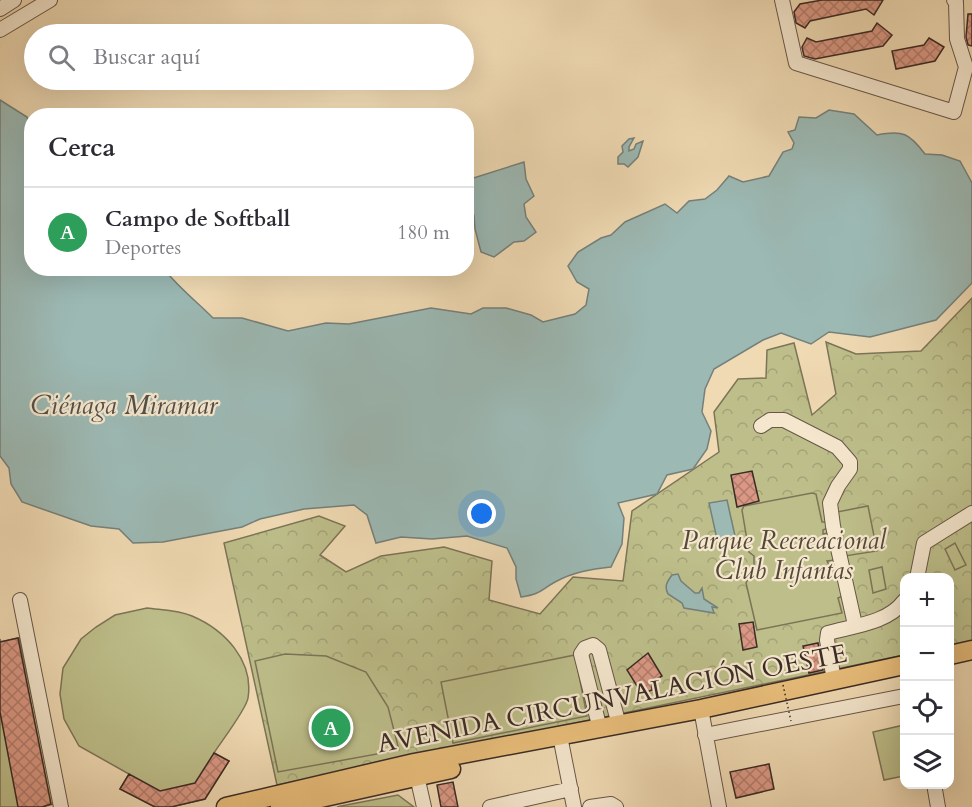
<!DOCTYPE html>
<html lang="es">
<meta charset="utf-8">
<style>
body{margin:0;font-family:Cardo,serif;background:#f7f7f7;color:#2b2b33}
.controls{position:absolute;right:18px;bottom:18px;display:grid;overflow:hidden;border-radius:12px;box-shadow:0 6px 24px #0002}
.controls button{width:54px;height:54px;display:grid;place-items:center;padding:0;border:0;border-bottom:2px solid #e1e1e2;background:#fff;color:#2b2b33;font:30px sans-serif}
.you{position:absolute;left:482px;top:514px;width:21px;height:21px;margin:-15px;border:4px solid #fff;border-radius:50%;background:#1a73e8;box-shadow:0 0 0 9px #1a73e833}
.badge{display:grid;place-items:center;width:39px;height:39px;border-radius:50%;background:#b45309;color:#fff;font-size:20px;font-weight:700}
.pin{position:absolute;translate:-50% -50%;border:3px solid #fff;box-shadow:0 2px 6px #0006}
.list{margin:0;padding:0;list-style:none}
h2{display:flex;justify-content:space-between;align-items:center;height:78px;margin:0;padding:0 24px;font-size:26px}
h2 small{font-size:20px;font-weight:400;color:#7c7c81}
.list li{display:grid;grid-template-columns:39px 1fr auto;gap:18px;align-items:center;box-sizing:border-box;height:90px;padding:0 24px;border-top:2px solid #e1e1e2}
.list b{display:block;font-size:22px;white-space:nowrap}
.list p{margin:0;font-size:20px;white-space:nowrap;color:#7c7c81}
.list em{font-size:20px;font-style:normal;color:#7c7c81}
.icon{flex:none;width:33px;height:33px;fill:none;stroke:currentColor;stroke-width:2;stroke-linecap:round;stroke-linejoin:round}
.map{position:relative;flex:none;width:972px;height:807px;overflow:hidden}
.search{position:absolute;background:#fff;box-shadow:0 6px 24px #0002;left:24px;top:24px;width:450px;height:66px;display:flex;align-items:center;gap:15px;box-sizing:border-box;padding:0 21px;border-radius:33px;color:#7c7c81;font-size:22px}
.panel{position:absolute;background:#fff;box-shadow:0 6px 24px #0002;left:24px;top:108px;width:450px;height:168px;border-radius:24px}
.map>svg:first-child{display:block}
.park{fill:url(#park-crowns);stroke:#7c7458;stroke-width:1.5}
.pitch{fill:#bdbe8a;stroke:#7c7458;stroke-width:1.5}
.water{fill:#9cb9b4;stroke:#75807b;stroke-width:1.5}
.building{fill:url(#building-cross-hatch);stroke:#3a2b25;stroke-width:1.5}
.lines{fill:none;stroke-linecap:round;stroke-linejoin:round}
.minor-casing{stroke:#685748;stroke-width:16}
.major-casing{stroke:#3a2b25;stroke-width:21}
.minor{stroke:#f5e7ce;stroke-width:14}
.major{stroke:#e8bd7a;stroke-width:18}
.path-bridge{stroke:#3a2b25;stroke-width:1.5;stroke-dasharray:1.5 3;stroke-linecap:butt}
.labels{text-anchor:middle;stroke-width:4.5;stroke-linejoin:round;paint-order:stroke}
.park-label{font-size:26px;font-style:italic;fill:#544839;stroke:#f5e7ce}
.street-label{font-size:26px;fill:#3a2b25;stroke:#f5e7ce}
.water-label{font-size:27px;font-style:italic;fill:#524e49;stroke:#f5e7ce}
</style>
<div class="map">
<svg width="972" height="807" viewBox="0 0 972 807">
<defs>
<pattern id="park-crowns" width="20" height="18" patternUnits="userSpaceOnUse" patternTransform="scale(1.5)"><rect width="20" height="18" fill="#bdbe8a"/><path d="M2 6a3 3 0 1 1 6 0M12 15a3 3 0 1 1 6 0" fill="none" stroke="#a3a377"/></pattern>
<pattern id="building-cross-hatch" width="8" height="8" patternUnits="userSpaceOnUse" patternTransform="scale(1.5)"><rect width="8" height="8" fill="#da9884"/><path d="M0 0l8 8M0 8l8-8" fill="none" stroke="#b27c6c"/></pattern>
</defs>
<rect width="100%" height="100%" fill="#f0dab3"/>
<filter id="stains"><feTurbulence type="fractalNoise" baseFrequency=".00333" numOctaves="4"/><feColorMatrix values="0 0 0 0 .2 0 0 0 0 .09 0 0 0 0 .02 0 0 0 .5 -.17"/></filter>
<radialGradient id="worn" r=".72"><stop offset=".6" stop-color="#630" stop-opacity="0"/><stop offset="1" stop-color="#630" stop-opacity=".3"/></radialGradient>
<!-- park -->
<path class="park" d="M972,298V641L950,646V578H904V655L277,785L224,543L319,516L345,526L320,555L346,572L381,556L444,547L492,561L489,600L540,614L573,577L623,581L632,511L719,452L714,412L738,379L766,378L767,350L794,343L812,415L836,394L826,342L856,354L921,351Z"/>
<!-- pitch -->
<path class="pitch" d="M812,493L816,494L822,522H828V528L823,530V534L828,533L829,537L825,538L826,541H832L836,560L827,561L829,565H832L835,579H839L843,596L838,598L842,613L757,630L746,583L754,567V556L749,552L742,510L744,506Z
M868,506L877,551L845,556L837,512Z
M955,543L966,565L955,570L945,549Z
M882,567L886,589L873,593L869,570Z
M147,608C162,610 178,610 192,616C225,630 254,661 248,698C247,708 221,742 214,753L229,761L205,799L171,807H155L120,789L129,774L79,746L64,719L60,694L63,668L81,639L96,627L115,615Z
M19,638L53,793L54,804L42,807H0V639L1,642Z
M285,654L326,656L366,672L388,707L399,750L278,772L255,661Z
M575,655L587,716L453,743L441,682Z
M904,725V776L884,780L873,732Z
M398,795L414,807H337L341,806Z"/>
<!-- water -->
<path class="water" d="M0,100L27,117L31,130L32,268L164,269C178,287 196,301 213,318H242L288,331L326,323L349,324L431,308L471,314L483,308H506L531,315L543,322L575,314L586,305L589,289L577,282L568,266L578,252L601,238L611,235L625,222L665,204L677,213L689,201L705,199L717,190L729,176L743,182L769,176L783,152L792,149L794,143L788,132L795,130L799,117L816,118L829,110L854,114L877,135C903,130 909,133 925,154L942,155L960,161L972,183V283L936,320L870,337L829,332L811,344L781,333L763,340L714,369L705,389L702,412L711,431L707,449L693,469L667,475L657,494L618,503L624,518L622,544L611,567C592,569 573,572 555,582C539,591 541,594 521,597L516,579V567L507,548L467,536L432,539L401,537L376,543L367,515L354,505L304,509L260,519L242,527L163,542L133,543L119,529L91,526L22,502L11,484L9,468L0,456Z
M634,138L629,147V151L634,149L636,144L643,141L638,157L628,167L624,164H618V157L623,152L622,146L629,139Z
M524,162L526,179L534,196L524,204L526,217L536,232L524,241L514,242L494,257L481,252L475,229L474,215L467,207V180Z
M727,500L735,536L717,539L709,503Z
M678,574L681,581L695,593H699L702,588L704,599L718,608L712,607L714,613L684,608L682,603L668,594C664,586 667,582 672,575Z"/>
<!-- building -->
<path class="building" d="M822,0H883L874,15L866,9L810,21L805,28L796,23L794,12L800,4Z
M968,14H972V46L968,45L966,37Z
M877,23L892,35L883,46L815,59L804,56L802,47L807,38L816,42L872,31Z
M929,38L944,47L935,61L896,69L892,51L924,45Z
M752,471L759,501L737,507L731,475Z
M753,622L757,647L743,650L739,624Z
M18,638L51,804L42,807H18L0,712V642Z
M818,643L823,670L809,673L803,646Z
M648,653L662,676L652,682V690L642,694L627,670Z
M214,753L229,761L205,799L171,807H155L120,789L129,774L160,791L195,783Z
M769,764L774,789L736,798L730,772Z
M453,782L458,807H441L437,785Z"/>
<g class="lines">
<defs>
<path id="minor" d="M782,0L796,63L954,112L966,67L957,39L956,2L954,0
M0,9L14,0
M0,30L50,0
M761,426L770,420H784L837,447L850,462V469L838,486L830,503L833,526L855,625
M917,578L924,543L972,513
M20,600L61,807
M834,680L827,640L828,633C853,626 888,623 904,601
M701,709L719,807
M600,729L581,654L585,648L593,645L599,650L619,725
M705,735L904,696
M560,736L574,807
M417,776L424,807
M934,784L938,807
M490,807L571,789
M590,807L611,804L616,807"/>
<path id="major" d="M950,655L972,650
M226,807L414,763L701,709L904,665
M280,807L451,769"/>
</defs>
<!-- minor casing -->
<use href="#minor" class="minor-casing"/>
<!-- major casing -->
<use href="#major" class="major-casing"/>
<!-- minor -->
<use href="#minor" class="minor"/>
<!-- major -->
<use href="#major" class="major"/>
<!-- path-bridge -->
<path class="path-bridge" d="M783,685L791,721"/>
</g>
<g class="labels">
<!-- park labels -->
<g class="park-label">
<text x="784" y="549">Parque Recreacional<tspan x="784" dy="30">Club Infantas</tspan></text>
</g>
<!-- street labels -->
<g class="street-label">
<text transform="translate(612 698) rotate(-11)" y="9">AVENIDA CIRCUNVALACIÓN OESTE</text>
</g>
<!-- water labels -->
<g class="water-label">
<text x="124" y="414">Ciénaga Miramar</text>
</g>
</g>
<rect width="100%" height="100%" filter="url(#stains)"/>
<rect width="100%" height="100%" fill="url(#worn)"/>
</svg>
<div class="controls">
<button>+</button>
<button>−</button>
<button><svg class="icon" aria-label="locate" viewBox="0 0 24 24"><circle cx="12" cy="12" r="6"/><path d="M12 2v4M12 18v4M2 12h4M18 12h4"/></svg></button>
<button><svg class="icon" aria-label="layers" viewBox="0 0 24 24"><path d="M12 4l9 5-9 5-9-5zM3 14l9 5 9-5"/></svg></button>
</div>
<div class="you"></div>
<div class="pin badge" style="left:331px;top:728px;background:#2e9e5b">A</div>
<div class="search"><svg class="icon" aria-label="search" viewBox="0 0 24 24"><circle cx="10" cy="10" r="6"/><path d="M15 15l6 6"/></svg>Buscar aquí</div>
<section class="panel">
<h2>Cerca<small></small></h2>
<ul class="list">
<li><span class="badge" style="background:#2e9e5b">A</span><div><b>Campo de Softball</b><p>Deportes</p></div><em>180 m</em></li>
</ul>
</section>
</div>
